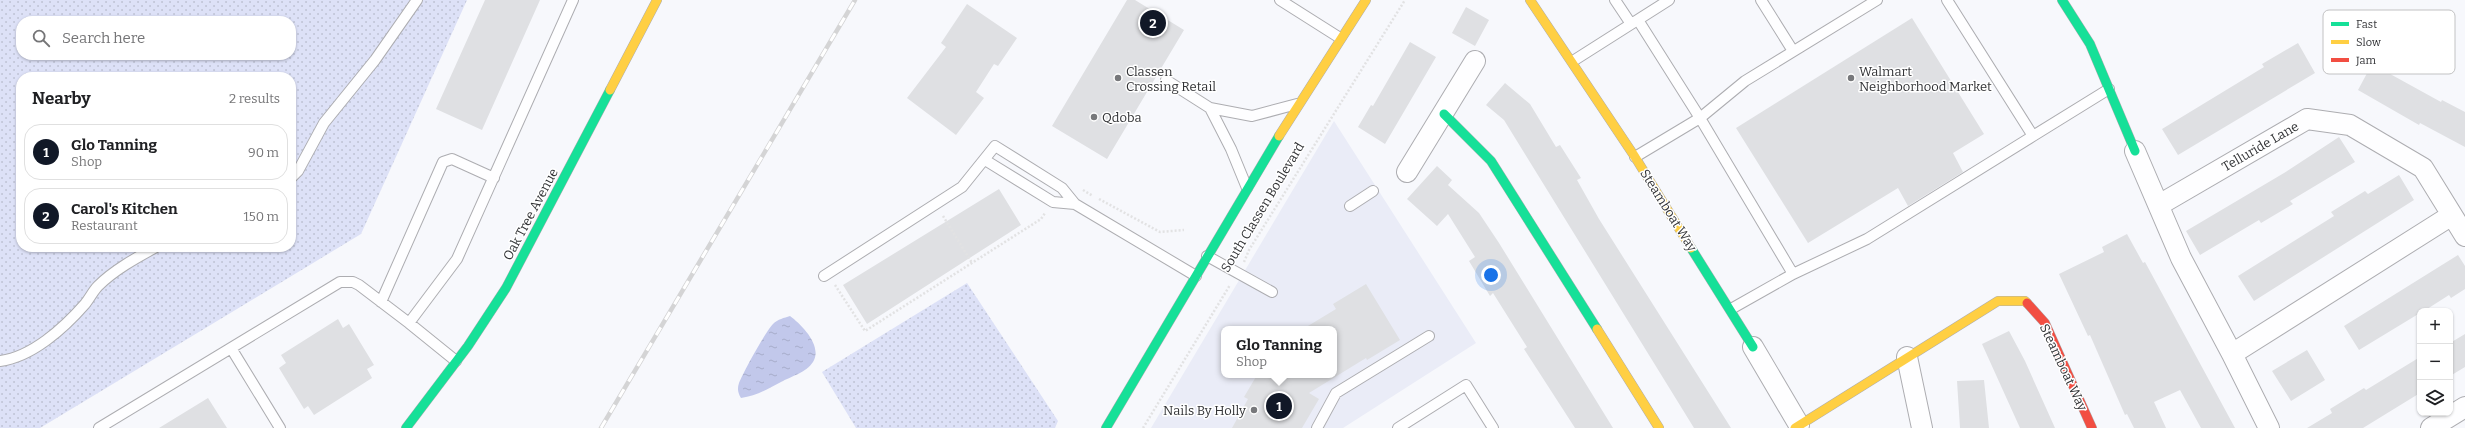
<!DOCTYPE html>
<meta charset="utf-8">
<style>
body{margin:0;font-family:Bitter,serif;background:#f6f6f6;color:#202124}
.controls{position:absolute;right:12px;bottom:12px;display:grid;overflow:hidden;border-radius:8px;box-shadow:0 1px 3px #0004}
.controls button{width:36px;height:36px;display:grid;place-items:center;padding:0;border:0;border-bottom:1px solid #e0e0e0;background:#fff;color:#202124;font:20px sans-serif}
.you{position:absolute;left:1491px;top:275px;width:14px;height:14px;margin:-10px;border:3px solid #fff;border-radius:50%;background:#1a73e8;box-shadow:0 0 0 6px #1a73e833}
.badge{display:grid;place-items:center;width:26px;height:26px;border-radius:50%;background:#111827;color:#fff;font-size:13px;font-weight:700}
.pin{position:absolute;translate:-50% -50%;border:2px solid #fff;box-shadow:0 1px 4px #0006}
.popup{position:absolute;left:1221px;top:326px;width:116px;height:52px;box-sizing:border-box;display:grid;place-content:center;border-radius:8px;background:#fff;filter:drop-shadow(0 1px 3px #0005);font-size:13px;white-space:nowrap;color:#757577}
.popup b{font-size:15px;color:#202124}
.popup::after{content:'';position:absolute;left:50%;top:100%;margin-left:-8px;border:8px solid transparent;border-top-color:#fff}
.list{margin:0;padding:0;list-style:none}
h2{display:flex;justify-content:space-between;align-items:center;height:52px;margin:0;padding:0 16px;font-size:17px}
h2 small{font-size:13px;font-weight:400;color:#757577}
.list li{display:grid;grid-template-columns:26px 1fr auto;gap:12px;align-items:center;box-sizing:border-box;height:56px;margin:0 8px 8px;padding:0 8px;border:1px solid #e0e0e0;border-radius:16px}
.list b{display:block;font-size:15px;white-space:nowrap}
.list p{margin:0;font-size:13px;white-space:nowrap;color:#757577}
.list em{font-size:13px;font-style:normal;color:#757577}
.icon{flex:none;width:22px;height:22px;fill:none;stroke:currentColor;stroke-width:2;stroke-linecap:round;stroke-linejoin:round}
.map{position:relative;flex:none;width:2465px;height:428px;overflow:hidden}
.search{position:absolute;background:#fff;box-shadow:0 1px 3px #0004;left:16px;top:16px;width:280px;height:44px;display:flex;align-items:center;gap:10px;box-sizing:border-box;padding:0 14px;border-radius:16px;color:#757577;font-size:15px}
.panel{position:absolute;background:#fff;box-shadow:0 1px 3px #0004;left:16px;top:72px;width:280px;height:180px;border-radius:16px}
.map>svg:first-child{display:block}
.built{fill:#eaecf7;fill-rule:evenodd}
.grass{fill:url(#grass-dots);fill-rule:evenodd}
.water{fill:url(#water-ripples)}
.building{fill:#dfe0e3}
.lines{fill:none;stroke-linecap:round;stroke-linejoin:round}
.lane-casing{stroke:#adadb1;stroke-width:12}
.street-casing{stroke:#adadb1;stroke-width:22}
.fast-casing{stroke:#adadb1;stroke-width:10}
.slow-casing{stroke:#adadb1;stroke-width:10}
.jam-casing{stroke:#adadb1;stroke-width:10}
.path{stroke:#e2e2e3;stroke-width:2.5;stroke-dasharray:2 2;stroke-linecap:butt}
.lane{stroke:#fefeff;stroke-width:10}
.street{stroke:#fefeff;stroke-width:20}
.fast{stroke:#16e098;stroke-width:9}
.slow{stroke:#ffcf43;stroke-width:9}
.jam{stroke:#f24e42;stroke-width:9}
.rail-casing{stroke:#d4d4d5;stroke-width:4.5}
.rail{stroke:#fff;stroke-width:3;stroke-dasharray:9;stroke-linecap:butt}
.poi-dot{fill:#77787b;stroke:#fff;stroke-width:1.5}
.labels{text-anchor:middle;stroke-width:3;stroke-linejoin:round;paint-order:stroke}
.poi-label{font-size:13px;fill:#323336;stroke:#fff;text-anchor:start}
.street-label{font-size:13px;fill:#323336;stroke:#fff}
.key{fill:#fff;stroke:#c2c2c3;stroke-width:1}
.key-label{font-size:11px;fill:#323336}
</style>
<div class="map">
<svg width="2465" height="428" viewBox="0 0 2465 428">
<defs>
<pattern id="grass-dots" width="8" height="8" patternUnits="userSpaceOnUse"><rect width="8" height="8" fill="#dde1f7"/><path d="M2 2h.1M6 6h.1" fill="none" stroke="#bec2d4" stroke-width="1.8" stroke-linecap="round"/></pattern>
<pattern id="water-ripples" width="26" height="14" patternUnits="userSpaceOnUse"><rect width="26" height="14" fill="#c2c8eb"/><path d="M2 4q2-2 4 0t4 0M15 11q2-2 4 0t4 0" fill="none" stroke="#a7acca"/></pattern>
</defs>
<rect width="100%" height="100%" fill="#f7f8fc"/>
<!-- built -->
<path class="built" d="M1334,121L1476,343L1343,428H1151ZM1224,329H1334V375H1224Z"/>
<!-- grass -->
<path class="grass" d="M0,0H467L361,234L40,428H0ZM21,21H291V55H21ZM21,77H291V247H21Z
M967,283L1058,421L1055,428H856L822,372Z"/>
<!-- water -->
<path class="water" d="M790,316C802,325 823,346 813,362C807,372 790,377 781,382C768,389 756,396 741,398C738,393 737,389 739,383C744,371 764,334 773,324C778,319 784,318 790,316Z"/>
<!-- building -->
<path class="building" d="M485,0H540L482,130L436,109Z
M1127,0H1135L1184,30L1107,159L1052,126Z
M967,4L1017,38L998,66L994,64L976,92L984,98L956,135L907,98L946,47L941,43Z
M1466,7L1489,20L1475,46L1452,33Z
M1912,18L1984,134L1953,153L1963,172L1908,206L1898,188L1808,243L1736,128Z
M1410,42L1436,57L1385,144L1358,127L1371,105L1373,106Z
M2298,43L2315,73L2178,155L2162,129L2264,67L2262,64Z
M2372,64L2441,102L2442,100L2465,112V147L2420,123L2419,125L2358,90Z
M1505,83L1530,104L1556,147L1560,145L1581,178L1577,180L1599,219L1731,428H1694L1504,120L1486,105Z
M2339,137L2355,162L2290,201L2293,204L2261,223L2259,220L2200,255L2186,231L2284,173Z
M1437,166L1452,180L1448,185L1479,213L1499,243L1613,428H1575L1524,349L1527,347L1493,293L1490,296L1469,261L1475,257L1448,214L1437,226L1407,199Z
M2399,175L2414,200L2254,301L2238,276L2334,216L2331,212L2365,191L2368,194Z
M999,189L1021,225L867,324L843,285Z
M2127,234L2143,263L2145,262L2235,428H2201L2180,390L2154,402L2166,428H2134L2127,414L2125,415L2090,335L2088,336L2059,274L2104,252L2102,247Z
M2458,255L2465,266V289L2451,298L2449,295L2424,311H2420V313L2359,350L2344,326Z
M1366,284L1400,340L1367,360L1366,358L1309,393L1319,399L1302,428H1232L1248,399L1244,397L1257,375H1334V329H1303L1336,309L1333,304Z
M338,319L343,328L349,324L374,365L367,369L372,378L314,415L308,406L304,409L279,368L286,363L281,355Z
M2009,331L2025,361L2055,428H2020L1982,344Z
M2465,334V367L2450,376V343Z
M2307,350L2325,380L2291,401L2272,371Z
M2420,357V393L2363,428H2307L2332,413L2330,409L2364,388L2366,390Z
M1984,380L1989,428H1960L1957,381Z
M208,398L227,428H159Z"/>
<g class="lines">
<defs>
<path id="lane" d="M1280,0L1340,38
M1615,0L1631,24
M1761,0L1793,51
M1638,20L1700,118L1793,274
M1573,61L1669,0
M1166,80L1210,108L1252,116L1297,104
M1210,108L1231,149L1247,188
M2033,136L2109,89
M1635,157L1700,118L1745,81L1877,0
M985,160L1053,202L1075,204
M291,178L298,171L324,123L375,60L417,0
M1350,206L1373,191
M1207,256L1272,292
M824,276L962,187L995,146L1062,188L1075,204L1196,276
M381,302L443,162L452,159L494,178
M1731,309L1793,274L1867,239L2033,136L1947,0
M409,323L456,361
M231,348L280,428
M0,361C32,357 64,328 85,304C90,298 93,291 98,286C114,270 136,258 156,247
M99,428L340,282H353L359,285L409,323L457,259L573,0
M1317,428L1336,393L1429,336
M1398,428L1466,385L1493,428"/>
<path id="street" d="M2135,151L2181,258L2232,354L2269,428
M1407,172L1475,61
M2159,205L2307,119L2350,125L2423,168L2465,236
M1753,347L1799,425
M2232,354L2452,215
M1907,357L1922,428
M2431,428L2465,407"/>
<path id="fast" d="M2062,0L2090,44L2135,151
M1444,114L1491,161L1597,329
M1691,248L1753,347
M406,428L468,346L506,288L610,90
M1106,428L1279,136"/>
<path id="slow" d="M1530,0L1635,157L1691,248
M610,90L657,0
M1279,136L1366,0
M1597,329L1659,428
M1795,428L1998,301H2025L2027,303"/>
<path id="jam" d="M2027,303L2045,323L2092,428"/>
</defs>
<!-- lane casing -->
<use href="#lane" class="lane-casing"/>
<!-- street casing -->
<use href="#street" class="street-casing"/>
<!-- fast casing -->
<use href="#fast" class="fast-casing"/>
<!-- slow casing -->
<use href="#slow" class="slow-casing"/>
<!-- jam casing -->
<use href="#jam" class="jam-casing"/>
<!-- path -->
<path class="path" d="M1083,190L1093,196
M1099,199L1160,232L1184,230
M943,216L972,263
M1244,262L1249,250L1405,0
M835,285L865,331L1041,219L1045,213
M1143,428L1230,285"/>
<!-- lane -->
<use href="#lane" class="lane"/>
<!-- street -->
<use href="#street" class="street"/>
<!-- fast -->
<use href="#fast" class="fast"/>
<!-- slow -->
<use href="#slow" class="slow"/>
<!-- jam -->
<use href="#jam" class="jam"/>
<defs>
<path id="rail" d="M601,428L855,0"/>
</defs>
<!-- rail casing -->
<use href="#rail" class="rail-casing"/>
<!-- rail -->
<use href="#rail" class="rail"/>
</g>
<!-- markers -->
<g class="poi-dot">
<circle cx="1118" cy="78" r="4"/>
<circle cx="1851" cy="78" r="4"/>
<circle cx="1094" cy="117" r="4"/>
<circle cx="1254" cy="410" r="4"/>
</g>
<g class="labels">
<!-- poi labels -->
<g class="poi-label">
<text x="1126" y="76">Classen<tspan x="1126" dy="15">Crossing Retail</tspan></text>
<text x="1859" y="76">Walmart<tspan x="1859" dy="15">Neighborhood Market</tspan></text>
<text x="1102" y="122">Qdoba</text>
<text x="1246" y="415" text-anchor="end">Nails By Holly</text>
</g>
<!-- street labels -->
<g class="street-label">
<text transform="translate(2260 146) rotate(-30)" y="5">Telluride Lane</text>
<text transform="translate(1262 207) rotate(-59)" y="5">South Classen Boulevard</text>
<text transform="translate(1669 210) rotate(58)" y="5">Steamboat Way</text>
<text transform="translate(530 214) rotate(-62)" y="5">Oak Tree Avenue</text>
<text transform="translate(2064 367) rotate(65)" y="5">Steamboat Way</text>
</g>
</g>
<!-- legend -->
<rect x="2323" y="10" width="132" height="64" rx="6" class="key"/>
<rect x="2331" y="22" width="18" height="4" fill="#16e098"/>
<rect x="2331" y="40" width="18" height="4" fill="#ffcf43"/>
<rect x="2331" y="58" width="18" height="4" fill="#f24e42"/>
<g class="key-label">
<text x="2356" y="28">Fast</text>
<text x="2356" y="46">Slow</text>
<text x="2356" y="64">Jam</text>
</g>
</svg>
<div class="controls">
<button>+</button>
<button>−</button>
<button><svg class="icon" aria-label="layers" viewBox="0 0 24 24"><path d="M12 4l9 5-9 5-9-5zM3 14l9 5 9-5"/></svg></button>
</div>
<div class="you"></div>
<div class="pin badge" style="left:1279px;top:406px">1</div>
<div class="popup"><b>Glo Tanning</b>Shop</div>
<div class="pin badge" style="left:1153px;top:23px">2</div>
<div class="search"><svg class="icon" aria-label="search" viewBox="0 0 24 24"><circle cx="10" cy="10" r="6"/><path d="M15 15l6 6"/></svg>Search here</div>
<section class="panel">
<h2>Nearby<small>2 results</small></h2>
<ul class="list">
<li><span class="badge">1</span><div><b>Glo Tanning</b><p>Shop</p></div><em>90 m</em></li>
<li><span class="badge">2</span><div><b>Carol's Kitchen</b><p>Restaurant</p></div><em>150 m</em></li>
</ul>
</section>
</div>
